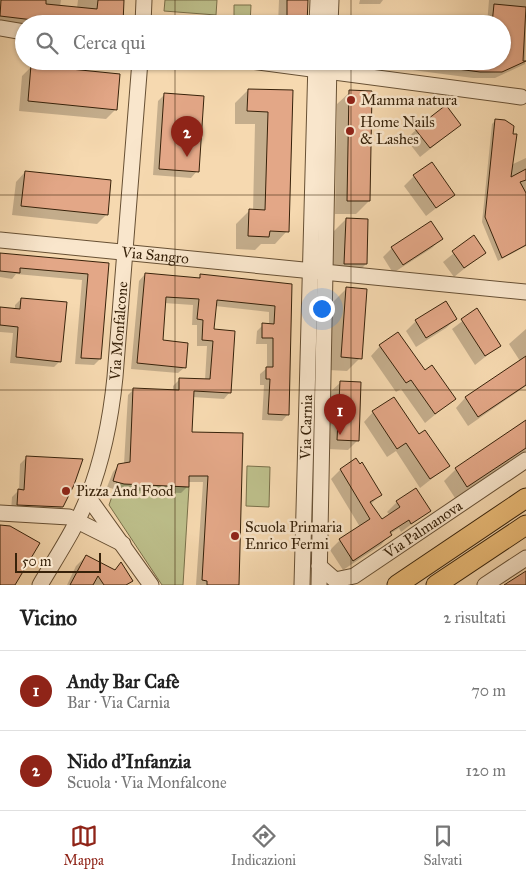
<!DOCTYPE html>
<html lang="it">
<meta charset="utf-8">
<style>
body{margin:0;font-family:"IM FELL Great Primer",serif;background:#f6f6f6;color:#222}
.scale{position:absolute;left:15px;bottom:12px;width:86px;box-sizing:border-box;padding-left:5px;border:2px solid #37220a;border-top:0;font-size:14px;line-height:18px;white-space:nowrap;color:#37220a;-webkit-text-stroke:4px #f9e6cc;paint-order:stroke}
.you{position:absolute;left:321px;top:308px;width:18px;height:18px;margin:-12px;border:4px solid #fff;border-radius:50%;background:#1a73e8;box-shadow:0 0 0 8px #1a73e833}
.badge{display:grid;place-items:center;width:32px;height:32px;border-radius:50%;background:#8f2418;color:#fff;font-size:16px;font-weight:700}
.pin{position:absolute;translate:-50% -41px;filter:drop-shadow(0 1px 2px #0008)}
.pin::after{content:'';position:absolute;top:26px;width:18px;height:15px;background:inherit;clip-path:polygon(0 0,100% 0,50% 100%)}
.list{margin:0;padding:0;list-style:none}
h2{display:flex;justify-content:space-between;align-items:center;height:65px;margin:0;padding:0 20px;font-size:21px}
h2 small{font-size:16px;font-weight:400;color:#767676}
.list li{display:grid;grid-template-columns:32px 1fr auto;gap:15px;align-items:center;box-sizing:border-box;height:80px;padding:0 20px;border-top:1px solid #e0e0e0}
.list b{display:block;font-size:19px;white-space:nowrap}
.list p{margin:0;font-size:16px;white-space:nowrap;color:#767676}
.list em{font-size:16px;font-style:normal;color:#767676}
.icon{flex:none;width:28px;height:28px;fill:none;stroke:currentColor;stroke-width:2;stroke-linecap:round;stroke-linejoin:round}
.map{position:relative;flex:none;width:526px;height:585px;overflow:hidden}
.search{position:absolute;background:#fff;box-shadow:0 1px 4px #0004;left:15px;right:15px;top:15px;height:55px;display:flex;align-items:center;gap:12px;box-sizing:border-box;padding:0 18px;border-radius:28px;color:#767676;font-size:19px}
.sheet{height:225px;background:#fff}
nav{display:flex;justify-content:space-around;align-items:center;box-sizing:border-box;height:70px;border-top:1px solid #e0e0e0;background:#fff;font-size:14px;color:#767676}
nav a{display:grid;justify-items:center;gap:2px}
nav .on{color:#8f2418}
.map>svg:first-child{display:block}
.green{fill:#bdbf8b;stroke:#7a704a}
.shadow{fill:#0003}
.building{fill:#e3a787;stroke:#37220a}
.lines{fill:none;stroke-linecap:round;stroke-linejoin:round}
.minor-casing{stroke:#675034;stroke-width:17}
.major-casing{stroke:#37220a;stroke-width:21}
.minor{stroke:#f9e6cc;stroke-width:15}
.major{stroke:#ebbc78;stroke-width:19}
.grid{fill:none;stroke:#37220a;stroke-width:1;stroke-opacity:0.55}
.poi-dot{fill:#8f2418;stroke:#f9e6cc;stroke-width:2}
.labels{text-anchor:middle;stroke-width:5;stroke-linejoin:round;paint-order:stroke}
.poi-label{font-size:15px;fill:#37220a;stroke:#f9e6cc;text-anchor:start}
.street-label{font-size:15px;fill:#37220a;stroke:#f9e6cc}
</style>
<div class="map">
<svg width="526" height="585" viewBox="0 0 526 585">
<rect width="100%" height="100%" fill="#f6d9b0"/>
<filter id="stains"><feTurbulence type="fractalNoise" baseFrequency=".004" numOctaves="4"/><feColorMatrix values="0 0 0 0 .2 0 0 0 0 .09 0 0 0 0 .02 0 0 0 .5 -.17"/></filter>
<radialGradient id="worn" r=".72"><stop offset=".6" stop-color="#630" stop-opacity="0"/><stop offset="1" stop-color="#630" stop-opacity=".3"/></radialGradient>
<!-- green -->
<path class="green" d="M165,0H217L216,15L164,11Z
M234,5H251L250,24H234Z
M247,466L270,467L269,507L246,506Z
M117,482L189,487L183,585H162L109,505Z"/>
<!-- shadow -->
<path class="shadow" d="M0,0H61L60,7L77,8L78,0H123L122,24L24,25L0,22Z
M279,0H306V24H278Z
M360,0H383L380,4H359Z
M489,0H526L525,64L495,78H473L352,62L502,61V24H487Z
M362,22L375,24H360Z
M32,66L115,110L106,119L19,111L22,76Z
M248,90L292,92L287,231L275,244H261L255,250L236,249V224L249,211H253L255,124H235V103Z
M350,92L369,201L356,214H335L337,104Z
M165,94L197,171L191,178L153,175L158,101Z
M496,120L511,165L526,158V246L498,261L482,222L492,124Z
M460,125L420,157L406,139L416,130Z
M25,172L107,214L97,224L12,215L16,182Z
M414,176L453,195L426,216L404,186Z
M346,219L366,264L353,277L332,276L333,232Z
M474,237L485,252L454,277L443,262Z
M441,239L432,248L393,273L383,257L392,248Z
M0,254L108,264L100,359L94,365L75,364L82,280L16,274L12,279L0,277Z
M145,274L198,279L201,275L290,285L288,414L282,421L262,420L264,385H260V374L267,368V344H256L257,331L263,325H269V312L215,306L213,330L230,392L224,399L192,397L190,433L242,434L237,585H196L203,482H188L187,487L181,493L117,490L107,487L113,472L119,465L124,464L128,395L134,389L173,391V386L180,379L205,380L207,346H197V325H192L193,305L164,303L161,342L185,367L178,373L131,369L139,281Z
M346,289L360,358L347,371L328,370L333,302Z
M21,299L60,361L54,367L10,363L13,333L0,332V308L15,310V305Z
M445,303L456,319L446,328L416,347L406,331L416,321Z
M477,310L500,345L475,365L452,329Z
M526,329V386L468,426L456,408L465,398L520,361L509,344Z
M380,346L425,372L454,399L425,423L401,389L396,392L371,356Z
M340,383L358,440L348,450L328,449L330,392Z
M373,412L448,466L420,488L396,451L387,457L364,422Z
M526,423V451L455,498L444,481L456,469Z
M27,457L62,507L56,513L11,511L12,497L19,490L20,464Z
M340,470L381,494L370,505L381,521L390,515L387,512L397,502L429,511L401,532L399,528L390,534L381,545L343,570L330,550L340,540L360,527L331,479Z
M86,556L114,571L121,564L131,580L127,585H67L76,566Z"/>
<!-- building -->
<path class="building" d="M1,0H46V4L97,9L98,0H124L123,24H67L0,16Z
M287,0H308L307,24H287Z
M494,4L526,7L523,61H526L502,72H480L442,67L443,61H502V24H492Z
M31,65L120,74L117,110L28,101Z
M248,89L293,90L289,232L270,231L269,237L248,236L249,209L265,210L268,112L247,111Z
M349,90L372,91L370,201H347Z
M164,93L204,96L199,172L159,169Z
M446,105L461,125L430,148L415,129Z
M495,119L505,120L514,126L513,134H517L511,177L526,169V180L520,182L526,193V245L502,258L485,217Z
M432,162L455,195L436,208L413,175Z
M25,171L111,180L108,215L21,206Z
M346,218L368,219L367,264H344Z
M431,221L443,239L403,265L391,247Z
M474,235L486,253L464,268L452,251Z
M0,253L109,263L101,359L81,358L88,274L20,268V273L0,271Z
M145,273L200,278V274L292,284L289,415L268,414L270,379H266V367H273V338H262V323L274,324L275,306L217,300L214,329L235,331L231,393L194,391L192,432L243,433L239,585H207V581L202,580L208,476H189V487L124,484L113,481L118,464L130,462L133,388L179,390V378L210,379L213,341L202,340L203,320L197,319L199,299L166,297L163,340L188,343L186,368L137,363Z
M346,287L367,289L362,359L341,357Z
M21,298L67,302L61,362L16,357L18,327L0,325V307L20,309Z
M446,301L457,319L426,338L415,320Z
M477,308L501,346L485,356L461,319Z
M398,332L425,370L432,365L456,399L435,414L411,380L406,383L379,345Z
M526,356V385L478,417L465,397Z
M340,381L361,382L359,441L337,440Z
M394,397L419,434L425,430L450,466L430,479L406,443L397,449L372,411Z
M526,420V448L467,487L455,468Z
M26,456L83,459L74,485L63,507L17,505L18,489L24,490Z
M356,458L360,464L362,462L382,495L370,502L382,519L400,507L396,501L416,488L431,511L411,524L409,520L390,532L392,535L353,561L339,539L370,519L340,469Z
M0,525L10,526L40,543L15,585H0Z
M86,555L115,570L121,562L133,581L126,585H104L98,576L93,585H70Z
M526,571V585H504Z"/>
<g class="lines">
<defs>
<g id="minor">
<path d="M143,24L144,0"/>
<path d="M317,24L318,0"/>
<path d="M330,24L331,0"/>
<path d="M0,28L24,32"/>
<path d="M250,61L521,97"/>
<path id="s1" d="M0,240L526,292"/>
<path d="M88,497L151,585"/>
<path d="M0,513L69,517L123,544"/>
<path id="s2" d="M319,566L335,580L354,576L526,460"/>
<path id="s3" d="M40,585C57,556 76,528 88,497C103,459 111,417 115,377L140,61"/>
<path id="s4" d="M302,585L316,61"/>
<path d="M319,585L329,61"/>
<path d="M485,585L526,558"/>
</g>
<path id="major" d="M397,585L526,498
M436,585L526,525"/>
</defs>
<!-- minor casing -->
<use href="#minor" class="minor-casing"/>
<!-- major casing -->
<use href="#major" class="major-casing"/>
<!-- minor -->
<use href="#minor" class="minor"/>
<!-- major -->
<use href="#major" class="major"/>
</g>
<!-- grid -->
<path class="grid" d="M175,0V24M351,0V24M175,61V585M351,61V585M0,195H526M0,390H526"/>
<!-- markers -->
<g class="poi-dot">
<circle cx="351" cy="100" r="5"/>
<circle cx="350" cy="131" r="5"/>
<circle cx="66" cy="491" r="5"/>
<circle cx="235" cy="536" r="5"/>
</g>
<g class="labels">
<!-- poi labels -->
<g class="poi-label">
<text x="361" y="105">Mamma natura</text>
<text x="360" y="127">Home Nails<tspan x="360" dy="17">&amp; Lashes</tspan></text>
<text x="76" y="496">Pizza And Food</text>
<text x="245" y="532">Scuola Primaria<tspan x="245" dy="17">Enrico Fermi</tspan></text>
</g>
<!-- street labels -->
<g class="street-label">
<text dy="5" stroke="none"><textPath href="#s1" startOffset="156">Via Sangro</textPath></text>
<text dy="5" stroke="none"><textPath href="#s3" startOffset="270">Via Monfalcone</textPath></text>
<text dy="5" stroke="none"><textPath href="#s4" startOffset="158">Via Carnia</textPath></text>
<text dy="5" stroke="none"><textPath href="#s2" startOffset="124">Via Palmanova</textPath></text>
</g>
</g>
<rect width="100%" height="100%" filter="url(#stains)"/>
<rect width="100%" height="100%" fill="url(#worn)"/>
</svg>
<div class="scale">50 m</div>
<div class="you"></div>
<div class="pin badge" style="left:340px;top:435px">1</div>
<div class="pin badge" style="left:187px;top:157px">2</div>
<div class="search"><svg class="icon" aria-label="search" viewBox="0 0 24 24"><circle cx="10" cy="10" r="6"/><path d="M15 15l6 6"/></svg>Cerca qui</div>
</div>
<section class="sheet">
<h2>Vicino<small>2 risultati</small></h2>
<ul class="list">
<li><span class="badge">1</span><div><b>Andy Bar Cafè</b><p>Bar · Via Carnia</p></div><em>70 m</em></li>
<li><span class="badge">2</span><div><b>Nido d'Infanzia</b><p>Scuola · Via Monfalcone</p></div><em>120 m</em></li>
</ul>
</section>
<nav>
<a class="on"><svg class="icon" aria-label="map" viewBox="0 0 24 24"><path d="M3 6l6-2 6 2 6-2v14l-6 2-6-2-6 2zM9 4v14M15 6v14"/></svg>Mappa</a>
<a><svg class="icon" aria-label="directions" viewBox="0 0 24 24"><path d="M12 3l9 9-9 9-9-9zM9 14v-3h6M13 9l2 2-2 2"/></svg>Indicazioni</a>
<a><svg class="icon" aria-label="saved" viewBox="0 0 24 24"><path d="M7 4h10v16l-5-4-5 4z"/></svg>Salvati</a>
</nav>
